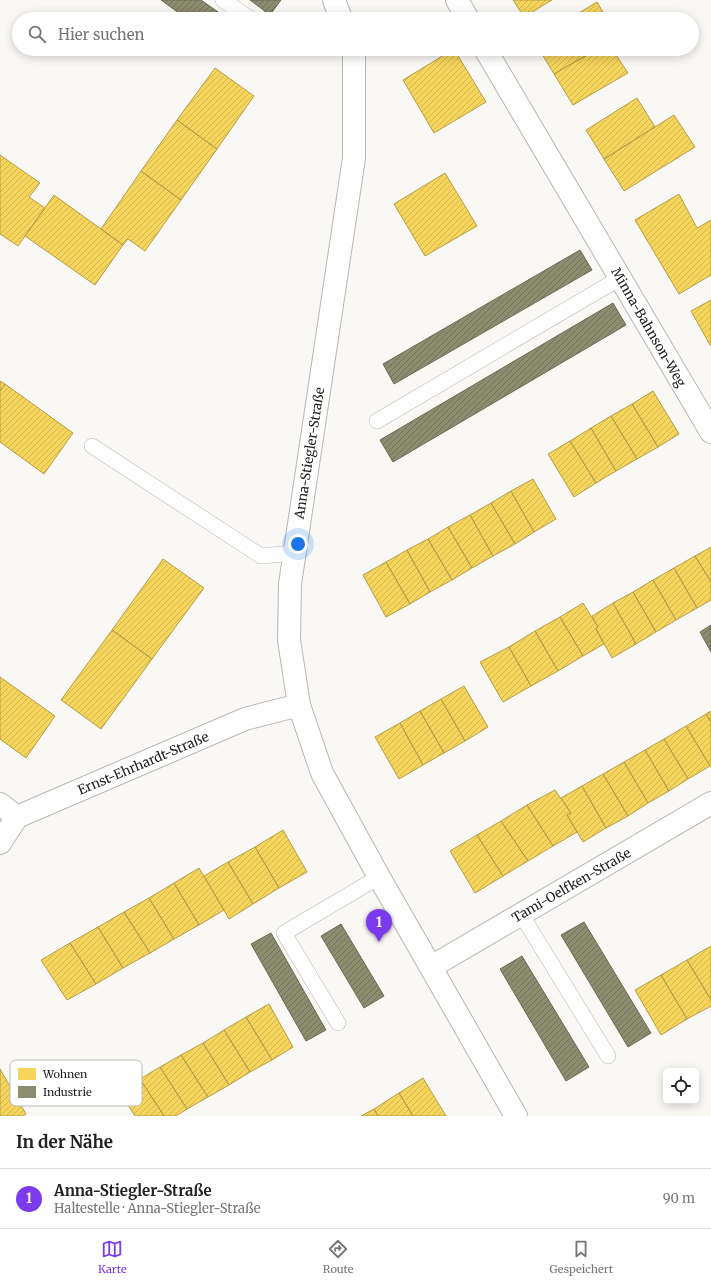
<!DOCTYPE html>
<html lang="de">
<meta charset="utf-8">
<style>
body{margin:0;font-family:Merriweather,serif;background:#f2f2f2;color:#222}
.controls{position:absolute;right:12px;bottom:12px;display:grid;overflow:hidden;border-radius:6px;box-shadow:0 2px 10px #0003}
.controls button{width:36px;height:36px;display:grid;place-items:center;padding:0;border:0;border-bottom:1px solid #e0e0e0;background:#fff;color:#222;font:20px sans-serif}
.you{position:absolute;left:298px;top:544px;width:14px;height:14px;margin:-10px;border:3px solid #fff;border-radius:50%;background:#1a73e8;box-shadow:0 0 0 6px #1a73e833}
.badge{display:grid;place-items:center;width:26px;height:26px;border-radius:50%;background:#7c3aed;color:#fff;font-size:13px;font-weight:700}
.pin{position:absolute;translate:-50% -33px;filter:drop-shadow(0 1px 2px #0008)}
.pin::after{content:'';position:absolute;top:21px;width:14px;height:12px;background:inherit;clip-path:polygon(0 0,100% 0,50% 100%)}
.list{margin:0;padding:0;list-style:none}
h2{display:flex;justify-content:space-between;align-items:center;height:52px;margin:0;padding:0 16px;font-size:17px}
h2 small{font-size:13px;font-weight:400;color:#767676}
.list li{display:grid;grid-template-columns:26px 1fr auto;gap:12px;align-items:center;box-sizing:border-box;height:60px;padding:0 16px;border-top:1px solid #e0e0e0}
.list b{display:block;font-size:15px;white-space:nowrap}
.list p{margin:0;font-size:13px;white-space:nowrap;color:#767676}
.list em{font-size:13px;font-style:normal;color:#767676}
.icon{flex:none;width:22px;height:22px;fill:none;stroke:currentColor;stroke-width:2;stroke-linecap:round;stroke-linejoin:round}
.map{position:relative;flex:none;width:711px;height:1116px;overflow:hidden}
.search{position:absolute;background:#fff;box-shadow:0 2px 10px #0003;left:12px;right:12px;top:12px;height:44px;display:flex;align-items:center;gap:10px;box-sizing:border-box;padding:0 14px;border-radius:22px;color:#767676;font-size:15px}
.sheet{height:112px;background:#fff}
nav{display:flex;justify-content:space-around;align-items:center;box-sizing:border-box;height:56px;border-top:1px solid #e0e0e0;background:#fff;font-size:11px;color:#767676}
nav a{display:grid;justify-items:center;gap:2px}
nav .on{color:#7c3aed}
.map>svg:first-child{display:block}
.homes{fill:url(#homes-hatch);stroke:#b59e48}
.industry{fill:url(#industry-hatch);stroke:#6b6b55}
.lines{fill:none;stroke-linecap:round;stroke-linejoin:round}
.service-casing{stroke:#b8b7b4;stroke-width:16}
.minor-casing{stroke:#b8b7b4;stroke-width:24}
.service{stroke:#fefefe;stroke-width:15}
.minor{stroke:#fefefe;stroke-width:22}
.labels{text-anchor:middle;stroke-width:4;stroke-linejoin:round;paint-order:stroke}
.street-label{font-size:13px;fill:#1e1d1b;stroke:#fff}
.key{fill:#fff;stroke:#bcbbbb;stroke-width:1}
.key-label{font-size:11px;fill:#1e1d1b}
</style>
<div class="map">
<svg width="711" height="1116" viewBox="0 0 711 1116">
<defs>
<pattern id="homes-hatch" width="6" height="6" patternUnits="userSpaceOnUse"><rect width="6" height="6" fill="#f6d55c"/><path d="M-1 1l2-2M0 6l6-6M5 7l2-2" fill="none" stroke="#d2b64f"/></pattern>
<pattern id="industry-hatch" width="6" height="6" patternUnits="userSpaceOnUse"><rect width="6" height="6" fill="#8c8c6e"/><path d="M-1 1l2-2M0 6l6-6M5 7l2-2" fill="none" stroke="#72725a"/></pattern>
</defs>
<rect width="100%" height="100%" fill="#faf8f5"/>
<!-- homes -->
<path class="homes" d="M513,0H552L524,17Z
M597,2L607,19H569Z
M454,49L486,102L434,133L403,80Z
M539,49H597L554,74Z
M597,49H612L628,73L573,105L554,74Z
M215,68L254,96L217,149L177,120Z
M637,98L655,127L604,159L586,130Z
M674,115L695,147L624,191L604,159Z
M177,120L217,149L181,200L141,171Z
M0,155L40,183L29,197L45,208L18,246L0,234Z
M141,171L181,200L145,251L128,239L123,245L101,229Z
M445,173L477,226L425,256L394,204Z
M679,194L697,228L711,220V275L679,294L635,220Z
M54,195L123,245L95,285L25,236Z
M711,300V345H710L691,311Z
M0,381L5,384L0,391Z
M5,384L73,433L44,474L0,442V391Z
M653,391L679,434L658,447L632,404Z
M632,404L658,447L637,459L611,416Z
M611,416L637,459L616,471L591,428Z
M591,428L616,471L596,483L570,441Z
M570,441L596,483L574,497L548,454Z
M533,479L556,519L534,532L511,491Z
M511,491L534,532L515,544L491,503Z
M491,503L515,544L493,556L470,515Z
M470,515L493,556L472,568L448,527Z
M448,527L472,568L452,580L428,539Z
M428,539L452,580L430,592L407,550Z
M711,547V582L695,556Z
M407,550L430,592L410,604L386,562Z
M695,556L711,582V600L697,608L674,568Z
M163,559L204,588L152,659L112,630Z
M386,562L410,604L386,617L363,575Z
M674,568L697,608L676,620L653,580Z
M653,580L676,620L656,632L633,592Z
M633,592L656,632L636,644L613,603Z
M583,603L598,627L596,629L604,644L583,656L560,617Z
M613,603L636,644L612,658L596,629L598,627L592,616Z
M560,617L583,656L558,671L535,631Z
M112,630L152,659L101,729L61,700Z
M535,631L558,671L531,686L509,647Z
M509,647L531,686L503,702L480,662Z
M0,677L55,716L26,758L0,739Z
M464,686L488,727L465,741L441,699Z
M441,699L465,741L444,753L420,711Z
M420,711L444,753L423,765L400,723Z
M711,711V722L706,714Z
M706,714L711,722V766H710L686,726Z
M400,723L423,765L399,779L375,737Z
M686,726L710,766L688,779L664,739Z
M664,739L688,779L669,791L645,750Z
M645,750L669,791L648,803L624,762Z
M624,762L648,803L628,816L603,774Z
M603,774L628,816L606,828L582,786Z
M582,786L606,828L583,842L567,815L571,813L561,798Z
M555,790L571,813L567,815L577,832L553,846L527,805Z
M527,805L553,846L528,861L501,821Z
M501,821L528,861L503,876L477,835Z
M283,830L307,872L279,888L255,847Z
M477,835L503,876L475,893L450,851Z
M255,847L279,888L253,904L228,862Z
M228,862L253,904L229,919L204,876Z
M199,868L224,910L199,925L174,883Z
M174,883L199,925L174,939L149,898Z
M149,898L174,939L150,953L124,912Z
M124,912L150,953L123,968L98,927Z
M98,927L123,968L96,984L70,943Z
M70,943L96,984L67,1000L41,960Z
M711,946V1000L687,960Z
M687,960L711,1000V1006L687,1019L661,975Z
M661,975L687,1019L661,1035L635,990Z
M269,1004L293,1047L272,1060L246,1017Z
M246,1017L272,1060L250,1072L224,1030Z
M224,1030L250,1072L229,1085L203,1043Z
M203,1043L229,1085L208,1097L181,1055Z
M181,1055L208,1097L187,1109L160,1067Z
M160,1067L187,1109L176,1116H164L140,1079Z
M0,1069L26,1114L23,1116H0Z
M423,1078L446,1116H413L399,1093Z
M140,1079L164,1116H135L119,1091Z
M399,1093L413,1116H378L374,1109Z
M374,1109L378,1116H361Z"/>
<!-- industry -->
<path class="industry" d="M161,0H201L228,19H187Z
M250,0H281L270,15Z
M580,250L592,270L394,384L383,364Z
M613,303L626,325L393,462L380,440Z
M711,625V652L700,632Z
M584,922L651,1033L628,1047L561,935Z
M341,924L384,996L364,1008L321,936Z
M271,933L326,1030L306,1041L251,944Z
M522,956L589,1067L566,1081L500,969Z"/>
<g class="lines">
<defs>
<path id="service" d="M223,0L251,19
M377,421L620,278
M92,446L261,556L294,553
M521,914L608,1056
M338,1023L284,933L379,877"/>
<path id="minor" d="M334,0L341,19
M457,0L468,19
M352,49L354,56V158L290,584L289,640L299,705L322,773L379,877L516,1116
M485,49L711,432
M0,804L17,817
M0,843L17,817L245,719L299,705
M431,967L711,803"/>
</defs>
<!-- service casing -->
<use href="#service" class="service-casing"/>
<!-- minor casing -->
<use href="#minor" class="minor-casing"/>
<!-- service -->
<use href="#service" class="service"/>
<!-- minor -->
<use href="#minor" class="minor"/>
</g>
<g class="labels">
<!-- street labels -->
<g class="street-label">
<text transform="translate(649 327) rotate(60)" y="5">Minna-Bahnson-Weg</text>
<text transform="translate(309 453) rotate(-81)" y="5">Anna-Stiegler-Straße</text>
<text transform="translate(143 763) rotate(-23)" y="5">Ernst-Ehrhardt-Straße</text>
<text transform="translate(571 885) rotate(-30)" y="5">Tami-Oelfken-Straße</text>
</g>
</g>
<!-- legend -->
<rect x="10" y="1060" width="132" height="46" rx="6" class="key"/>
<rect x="18" y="1068" width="18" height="12" fill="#f6d55c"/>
<rect x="18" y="1086" width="18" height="12" fill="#8c8c6e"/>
<g class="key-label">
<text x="43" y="1078">Wohnen</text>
<text x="43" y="1096">Industrie</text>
</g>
</svg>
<div class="controls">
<button><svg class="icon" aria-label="locate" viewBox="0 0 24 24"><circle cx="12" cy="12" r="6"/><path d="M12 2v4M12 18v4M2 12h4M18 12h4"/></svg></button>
</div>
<div class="you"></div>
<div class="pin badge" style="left:379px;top:942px">1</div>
<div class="search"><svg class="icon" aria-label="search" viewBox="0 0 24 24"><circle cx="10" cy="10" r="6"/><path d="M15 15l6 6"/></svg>Hier suchen</div>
</div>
<section class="sheet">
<h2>In der Nähe<small></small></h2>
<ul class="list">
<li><span class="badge">1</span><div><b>Anna-Stiegler-Straße</b><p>Haltestelle · Anna-Stiegler-Straße</p></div><em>90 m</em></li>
</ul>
</section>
<nav>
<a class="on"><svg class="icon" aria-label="map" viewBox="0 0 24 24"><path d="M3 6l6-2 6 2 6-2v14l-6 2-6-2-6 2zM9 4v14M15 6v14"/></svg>Karte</a>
<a><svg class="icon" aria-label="directions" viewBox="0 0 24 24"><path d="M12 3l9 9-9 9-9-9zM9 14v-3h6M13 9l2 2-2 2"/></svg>Route</a>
<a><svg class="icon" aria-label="saved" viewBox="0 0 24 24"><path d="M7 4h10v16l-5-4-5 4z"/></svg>Gespeichert</a>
</nav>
